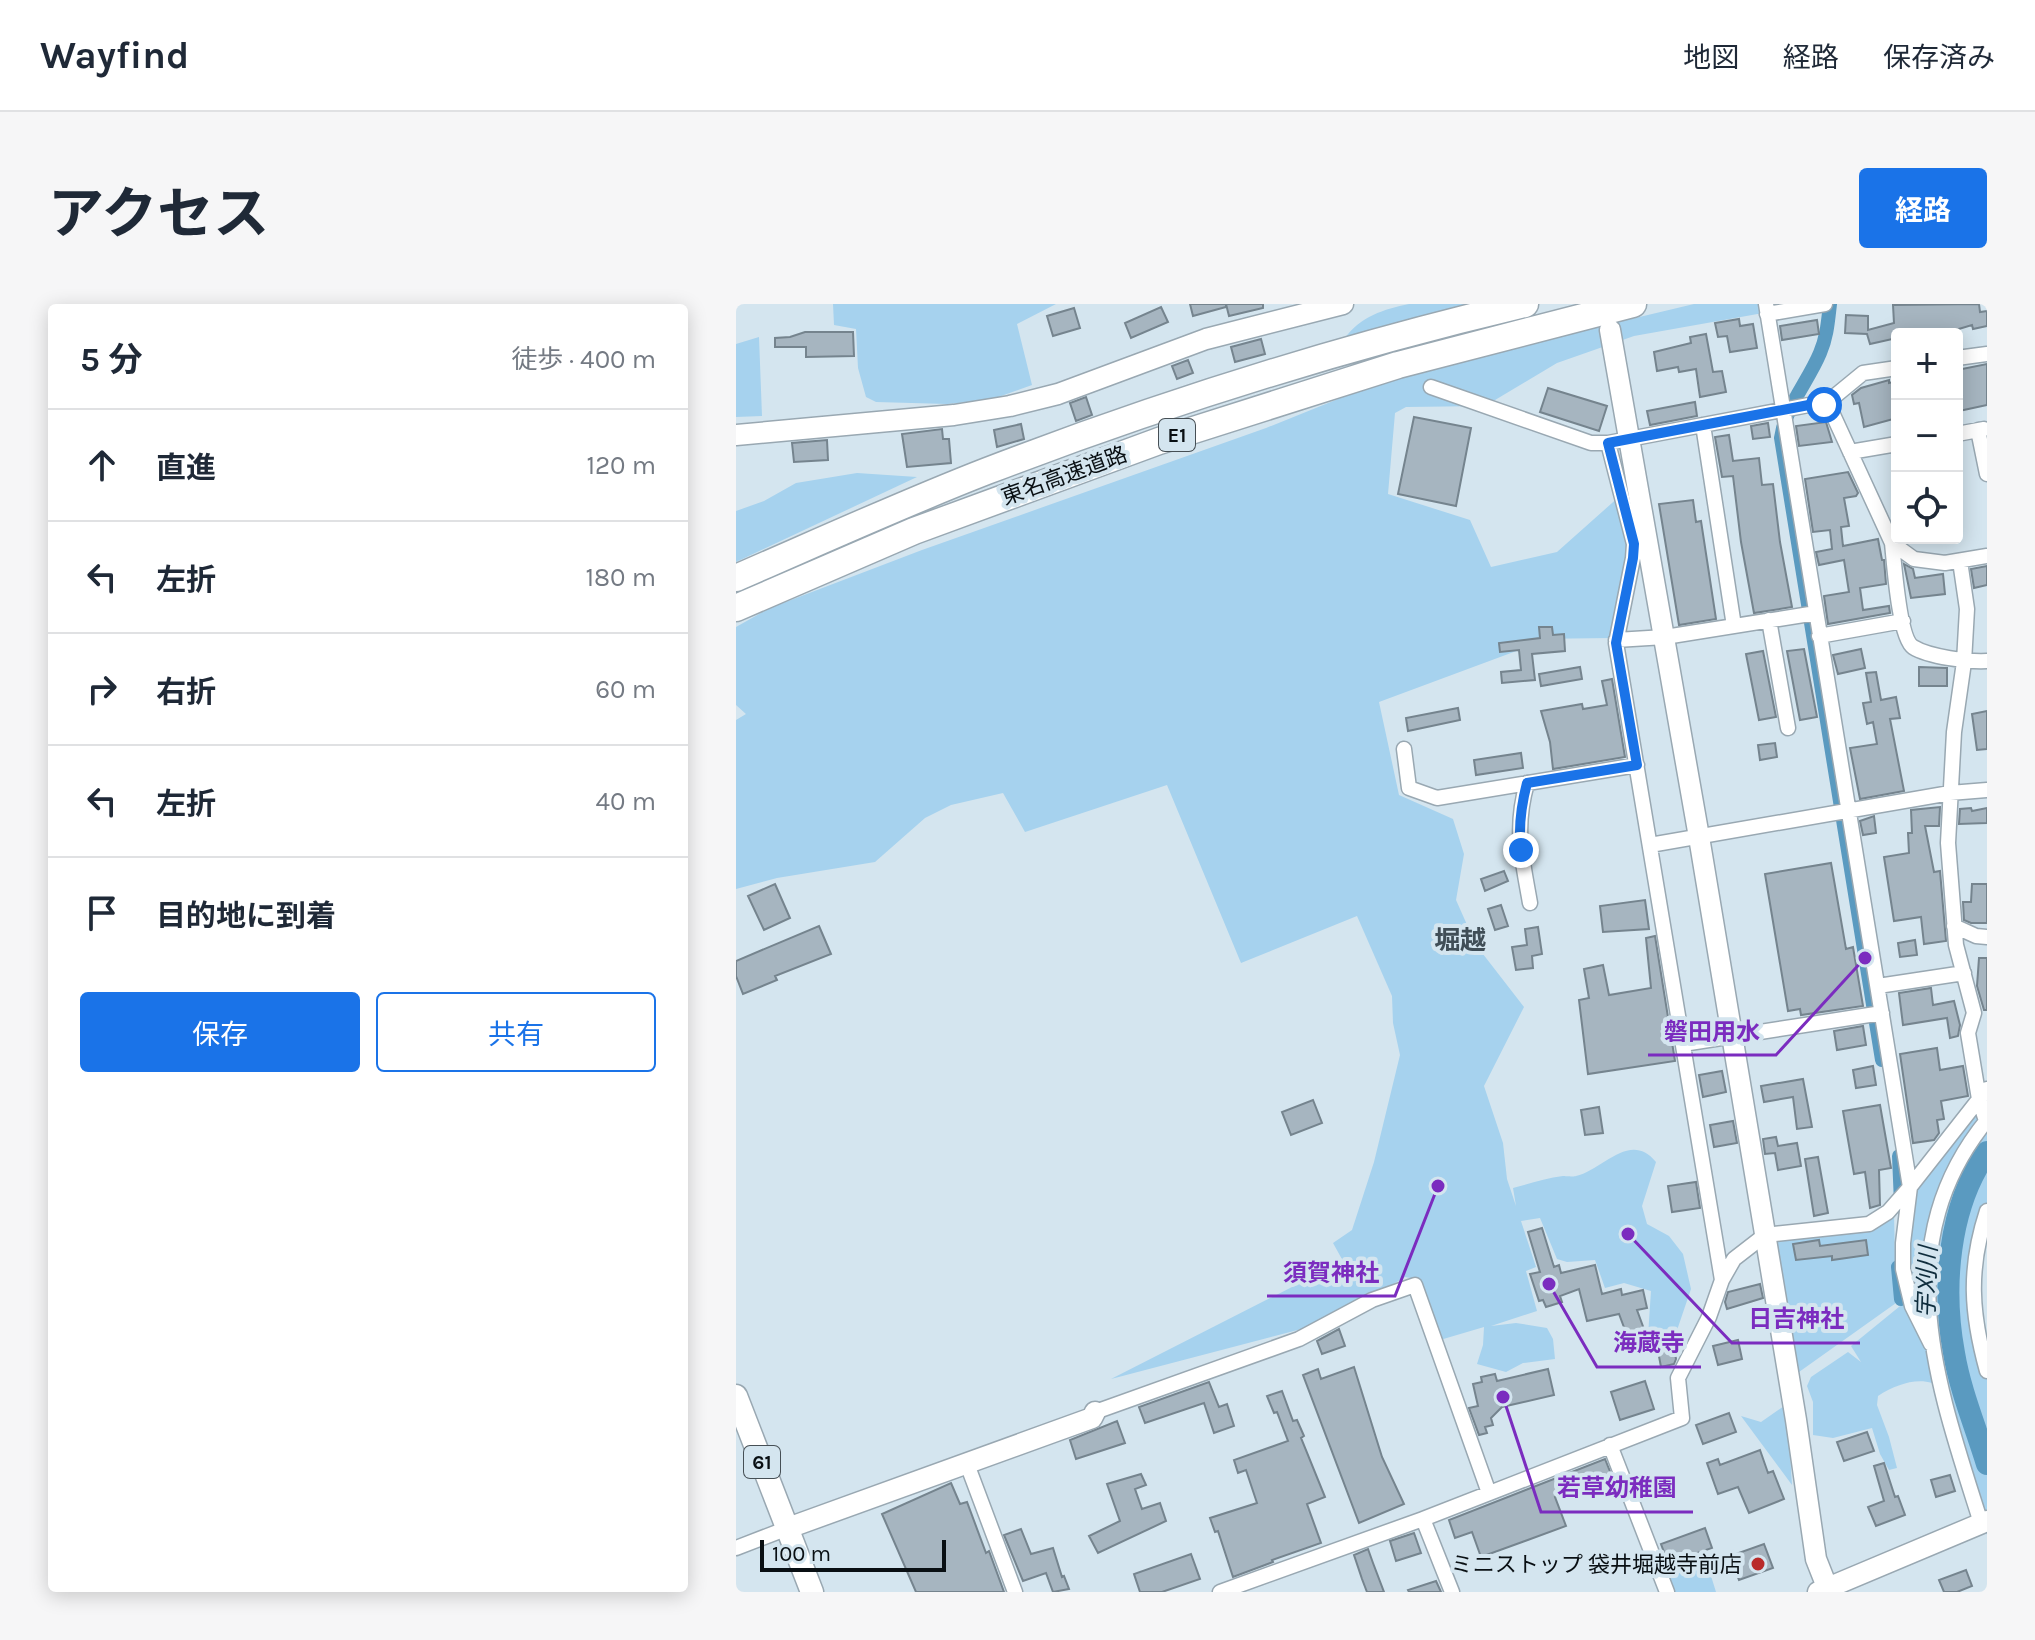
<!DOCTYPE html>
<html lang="ja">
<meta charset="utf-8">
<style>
body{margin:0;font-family:Karla,"Noto Sans JP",sans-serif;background:#f6f6f7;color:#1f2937}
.controls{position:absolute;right:24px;top:24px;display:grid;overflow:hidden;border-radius:8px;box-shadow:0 4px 20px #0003}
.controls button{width:72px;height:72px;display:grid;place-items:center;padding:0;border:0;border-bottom:2px solid #e0e1e3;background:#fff;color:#1f2937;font:40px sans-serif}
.scale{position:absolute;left:24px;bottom:20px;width:186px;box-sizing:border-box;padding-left:8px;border:4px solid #090f13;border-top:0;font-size:22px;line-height:28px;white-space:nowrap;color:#090f13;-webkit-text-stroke:6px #d4e5ef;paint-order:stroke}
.stop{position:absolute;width:24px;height:24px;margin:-18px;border:6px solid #1a73e8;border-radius:50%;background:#fff}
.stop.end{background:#1a73e8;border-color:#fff;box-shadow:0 2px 8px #0008}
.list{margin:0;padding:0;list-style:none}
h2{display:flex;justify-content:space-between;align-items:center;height:104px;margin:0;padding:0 32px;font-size:34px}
h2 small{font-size:26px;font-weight:400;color:#747a83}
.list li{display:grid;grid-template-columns:52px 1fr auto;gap:24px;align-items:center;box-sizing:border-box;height:112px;padding:0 32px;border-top:2px solid #e0e1e3}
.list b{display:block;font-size:30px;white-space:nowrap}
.list em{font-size:26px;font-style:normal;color:#747a83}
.actions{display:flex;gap:16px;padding:24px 32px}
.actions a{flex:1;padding:18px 0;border:2px solid #1a73e8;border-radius:8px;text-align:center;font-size:28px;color:#1a73e8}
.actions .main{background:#1a73e8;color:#fff}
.icon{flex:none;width:44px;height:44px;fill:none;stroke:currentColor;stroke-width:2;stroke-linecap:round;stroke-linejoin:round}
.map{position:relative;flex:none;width:1251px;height:1288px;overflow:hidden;border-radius:8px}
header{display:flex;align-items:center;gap:48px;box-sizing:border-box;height:112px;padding:0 40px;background:#fff;border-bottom:2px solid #e0e1e3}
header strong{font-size:38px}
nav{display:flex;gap:44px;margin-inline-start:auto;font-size:28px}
.intro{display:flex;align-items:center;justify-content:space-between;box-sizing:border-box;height:192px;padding:0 48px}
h1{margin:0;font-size:56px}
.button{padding:20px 36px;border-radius:8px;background:#1a73e8;color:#fff;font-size:28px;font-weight:700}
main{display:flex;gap:48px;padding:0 48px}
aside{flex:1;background:#fff;border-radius:8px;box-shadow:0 4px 20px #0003}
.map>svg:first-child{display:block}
.green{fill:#a6d2ee}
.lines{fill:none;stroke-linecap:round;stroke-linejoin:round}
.canal{stroke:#5a9ac0;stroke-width:14}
.river{stroke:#5a9ac0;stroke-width:22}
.building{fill:#a6b5c0;stroke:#75848e;stroke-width:2}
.street-casing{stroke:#99a8b2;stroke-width:17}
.secondary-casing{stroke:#99a8b2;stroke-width:23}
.primary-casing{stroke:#99a8b2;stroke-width:25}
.highway-casing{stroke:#99a8b2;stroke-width:29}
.street{stroke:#fff;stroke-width:14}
.secondary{stroke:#fff;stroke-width:20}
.primary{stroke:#fff;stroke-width:22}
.highway{stroke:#fff;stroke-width:26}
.route{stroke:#1a73e8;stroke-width:10}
.poi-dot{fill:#b92a2a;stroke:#d4e5ef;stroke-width:3}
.labels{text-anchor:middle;stroke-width:8;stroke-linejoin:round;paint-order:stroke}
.shield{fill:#d4e5ef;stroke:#464f55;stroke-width:2}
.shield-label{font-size:20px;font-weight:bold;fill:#090f13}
.street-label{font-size:22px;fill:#090f13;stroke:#d4e5ef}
.poi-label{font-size:22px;fill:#090f13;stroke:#d4e5ef;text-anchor:end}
.water-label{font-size:24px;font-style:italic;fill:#0f2d3d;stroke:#d4e5ef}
.quarter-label{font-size:26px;font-weight:bold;fill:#404e57;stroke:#d4e5ef}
.leader{fill:none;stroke:#7b2cbf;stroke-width:3}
.callout-dot{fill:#7b2cbf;stroke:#d4e5ef;stroke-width:3}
.callout-label{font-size:24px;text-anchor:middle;font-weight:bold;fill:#7b2cbf;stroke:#d4e5ef;stroke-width:8;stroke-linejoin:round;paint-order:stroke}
</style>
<header>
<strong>Wayfind</strong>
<nav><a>地図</a><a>経路</a><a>保存済み</a></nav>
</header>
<div class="intro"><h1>アクセス</h1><a class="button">経路</a></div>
<main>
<aside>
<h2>5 分<small>徒歩 · 400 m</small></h2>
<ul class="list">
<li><svg class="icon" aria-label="ahead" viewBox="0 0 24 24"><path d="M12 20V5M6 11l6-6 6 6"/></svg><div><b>直進</b></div><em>120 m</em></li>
<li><svg class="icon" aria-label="left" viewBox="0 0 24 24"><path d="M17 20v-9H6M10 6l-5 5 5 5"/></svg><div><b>左折</b></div><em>180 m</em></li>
<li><svg class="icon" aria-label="right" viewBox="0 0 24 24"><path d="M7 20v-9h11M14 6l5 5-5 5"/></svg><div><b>右折</b></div><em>60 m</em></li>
<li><svg class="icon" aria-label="left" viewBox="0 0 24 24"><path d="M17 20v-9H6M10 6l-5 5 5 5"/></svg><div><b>左折</b></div><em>40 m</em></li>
<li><svg class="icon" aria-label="arrive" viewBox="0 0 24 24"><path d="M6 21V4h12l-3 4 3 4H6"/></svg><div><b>目的地に到着</b></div></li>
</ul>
<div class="actions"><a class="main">保存</a><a>共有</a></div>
</aside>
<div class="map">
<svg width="1251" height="1288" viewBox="0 0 1251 1288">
<rect width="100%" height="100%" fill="#d4e5ef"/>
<!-- green -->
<path class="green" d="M97,0H320L281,20L296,81L254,96L211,100L140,98L130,93L122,64L120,25L98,21Z
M673,0H741L609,34C624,13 648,5 673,0Z
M958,0H1078L898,32L821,59L749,102L670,103L659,109L652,190L734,216L755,263L821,248L885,191L895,228L876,334L795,335L763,339L764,348L783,346L643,398L663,491L717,515L728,550L720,596L740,641L788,703L748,782L767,839L771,875L780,902L777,884C793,880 810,874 827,872C829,872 838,873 840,872C867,866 894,826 920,858L906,902L911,920L933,932L947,950L955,985L938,1035L912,1032L915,987L888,979L869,984L859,956L831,958L821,955L804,914L785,917L800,963L790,967L801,1007L755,1022L780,1019L811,1024L817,1035L819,1055L787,1059L770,1068L741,1060L747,1041L748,1023L704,1036L684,976L669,973L596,1017L375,1075L607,957L597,939L616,926L638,858L664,751L657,719L656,692L621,612L505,659L431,481L289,528L267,489L215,501L189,514L139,558L41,574L0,585V416L10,410L0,401V323L34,304L186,246L530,124L664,70Z
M23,33L26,112L0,113V40Z
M121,169L181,173L0,258V207L28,197L60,179Z
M1245,801L1251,820V913L1239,941L1251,1067V1231L1215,1126L1196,1047V1079C1179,1074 1159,1081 1142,1092L1141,1101L1153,1133L1161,1164L1153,1166L1144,1150L1136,1124L1097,1134L1077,1131V1098L1071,1082L1075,1073L1112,1048L1125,1058L1115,1042L1169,998L1172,991L1174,883Z
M1158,909L1160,999L1063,1068L1040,936L1133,928Z
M1051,1100L1056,1181L1005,1112L1025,1118Z
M971,1259L980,1288H937L932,1273Z"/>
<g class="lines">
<!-- canal -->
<path class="canal" d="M1094,0C1092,17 1091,33 1084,49C1072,78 1049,103 1045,134L1146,756
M1163,852L1165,899
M1162,963L1165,995"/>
<!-- river -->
<path class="river" d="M1251,848C1212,903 1206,984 1218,1049C1224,1086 1240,1124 1251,1160"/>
</g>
<!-- building -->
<path class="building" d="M454,0H490V3L457,12Z
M490,0H527V4L493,12Z
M1243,0L1244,8L1251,7V22L1237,25L1236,21L1206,30H1194L1193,28L1161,30V34L1134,40L1131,30L1109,29L1110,11L1132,12V26L1158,19L1157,1Z
M425,3L432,18L395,34L389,19Z
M338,4L344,24L317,32L311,12Z
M1003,15L1004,22L1017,20L1021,44L994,48L991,32L982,33L979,19Z
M1081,16L1083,30L1046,36L1044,22Z
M69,28H117L118,52L70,53V43H39V34L54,33Z
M970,30L977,68L986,67L990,88L964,93L960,65L943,68L942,63L921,67L918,48L955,39L954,33Z
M525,35L529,50L499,58L495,43Z
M452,56L457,69L441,75L436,62Z
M1251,60V101L1223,107L1221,93L1226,91L1221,66Z
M1153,76V79L1161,77V114L1128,123L1123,99L1118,100L1116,91L1125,84Z
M812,84L871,102L863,127L804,108Z
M350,93L356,111L340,117L334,99Z
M959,98L961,112L914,121L911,107Z
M678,113L735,124L720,202L662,190Z
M1090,118L1096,138L1063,142L1060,122Z
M1032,119L1034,133L1017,135L1015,122Z
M285,120L288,135L261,143L258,126Z
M206,125L207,135H213L215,159L171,163L166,130Z
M993,131L997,157L1023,154L1026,181L1037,180L1044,238L1056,303L1018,309L1005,238L997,172L986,173L979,133Z
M91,136L92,156L58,158L56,139Z
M1112,168L1122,189L1120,192L1108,194L1113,222L1105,223L1107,242L1142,235L1146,256H1148L1150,280L1124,284L1127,306L1153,302L1154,309L1092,320L1088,292L1113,288L1108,256L1083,261L1080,248L1096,245L1094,226L1077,228L1069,175Z
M957,196L960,218L965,217L980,315L943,321L923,200Z
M1168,260L1177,265L1179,274L1207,270L1209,290L1175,294Z
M1251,262V281L1238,284L1235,265Z
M803,323H816L817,331L828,330L829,347L796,350L799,376L766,379L765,368L785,366L783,346L764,348L763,339L804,334Z
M1068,345L1081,413L1064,416L1051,347Z
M1125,345L1129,364L1102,370L1097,351Z
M1027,347L1040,413L1023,416L1010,350Z
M844,363L846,375L805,382L803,370Z
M1183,363L1211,364V382H1183Z
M1140,368L1145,396L1160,393L1164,414L1154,415L1168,487L1124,495L1114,444L1141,440L1137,418L1131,420L1127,399L1135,398L1130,369Z
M876,375L889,453L817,465L814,438L805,407L846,400L847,405L871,401L866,377Z
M722,404L724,416L672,427L670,414Z
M1251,407V445L1241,446L1236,410Z
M1039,439L1041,453L1024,456L1022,441Z
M785,449L787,464L740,471L738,456Z
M1204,503L1203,522H1189L1198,568L1204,567L1210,637L1188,640L1185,613L1158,617L1148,553L1173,549L1172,529H1176L1175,506Z
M1235,504L1236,507L1251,504V519L1223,520L1224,505Z
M1138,512L1140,529L1127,531L1124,517Z
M1095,559L1110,645L1117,643L1127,702L1065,711L1064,705L1052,707L1029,570Z
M768,567L772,577L749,587L745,575Z
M39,580L54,614L28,626L12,592Z
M1236,580H1251V619H1235L1228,616L1227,598H1235Z
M909,596L913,625L867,628L864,602Z
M765,601L772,622L759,626L752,605Z
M83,622L95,650L39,672L41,676L7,690L0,672V657Z
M802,623L806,650L796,652L797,664L780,666L776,643L791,641L789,625Z
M919,632L939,757L852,770L843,696L853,694L848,665L867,661L873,691L915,684L910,634Z
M1179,636L1181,651L1164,653L1162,639Z
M1243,654H1251V706H1248L1241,682Z
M1195,684L1197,701L1218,697L1224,721L1222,732L1214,734L1211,714L1167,721L1163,689Z
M1127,722L1130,741L1101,746L1098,727Z
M1201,744L1204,766L1227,762L1232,792L1205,797L1208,815L1201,816L1203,829L1198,836L1177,839L1164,750Z
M1137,762L1140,781L1120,784L1117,766Z
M986,767L990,788L967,793L963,771Z
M1067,775L1076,823L1061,825L1057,793L1028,798L1025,782Z
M577,796L586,819L555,831L546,808Z
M1144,801L1155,864L1143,866L1144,901L1134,904L1129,868L1118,870L1107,807Z
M863,803L867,829L849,831L845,806Z
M997,817L1001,839L978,843L974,821Z
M1040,833L1042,842L1061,839L1065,862L1042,866L1039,849L1029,850L1027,835Z
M1082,853L1092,909L1078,912L1069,855Z
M960,878L964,904L936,908L932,882Z
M806,924L818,963L823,961L825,969L859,961L866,990L885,985L886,991L907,986L911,1004L901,1006L909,1028L892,1034L883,1010L851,1017L843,985L824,992L826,998L810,1003L807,996L803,997L794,970L804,968L792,928Z
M1083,936L1084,942L1130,936L1132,951L1096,956V952L1060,956L1057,940Z
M1024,980L1027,994L991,1005L989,998L992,988Z
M603,1025L609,1042L586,1050L581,1037Z
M1002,1036L1006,1055L982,1061L977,1042Z
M938,1044L940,1055L938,1060L925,1063L922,1047Z
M618,1063L646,1153L668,1200L623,1219L567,1071L582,1065L585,1075Z
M812,1065L818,1091L766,1103L755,1114L757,1121L749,1123L751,1129L743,1131L733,1104L742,1102L737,1080L746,1078L745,1073L759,1070L761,1077Z
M909,1077L918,1105L884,1116L875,1088Z
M473,1078L483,1103L491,1100L498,1122L478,1129L468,1099L409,1119L403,1103Z
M546,1087L557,1117L561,1116L568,1132L565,1134L589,1193L571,1200L585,1239L536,1256L537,1258L497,1273L482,1227L479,1228L474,1214L521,1199L510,1166L502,1169L498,1156L552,1137L541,1108L538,1109L531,1092Z
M993,1109L1000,1128L967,1140L960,1121Z
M381,1117L389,1139L340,1155L334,1136Z
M1131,1128L1138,1147L1108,1157L1101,1138Z
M1024,1146L1032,1169L1037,1167L1048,1195L1013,1209L1002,1183L982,1190L971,1159L982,1155L984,1161Z
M869,1155L875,1170L819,1193L830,1222L745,1253L736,1228L719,1234L713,1216Z
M1148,1159L1159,1193L1162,1192L1169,1211L1140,1222L1132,1203L1148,1197L1138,1162Z
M405,1170L410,1181L399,1185L406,1205L424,1199L430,1217L362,1249L353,1232L384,1217L371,1180Z
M1214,1171L1219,1187L1200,1193L1195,1176Z
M215,1179L224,1200L231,1198L250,1249L253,1247L268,1288H180L146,1210Z
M969,1224L976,1244L932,1259L925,1240Z
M285,1225L295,1250L317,1244L326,1273L328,1272L333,1285L317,1288L310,1269L287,1277L268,1231Z
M678,1229L685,1249L660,1257L654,1237Z
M1028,1240L1037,1264L1003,1276L994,1252Z
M632,1245L637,1259L648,1288H631L626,1275L618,1251Z
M455,1250L464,1275L426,1288H404L398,1270Z
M1230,1266L1236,1282L1221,1288H1208L1203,1276Z
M700,1277L705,1288H673L672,1286Z"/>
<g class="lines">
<defs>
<path id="street" d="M1030,0L1174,883L1167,939V965L1176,1002L1195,1040
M1031,10L1089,0
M1221,54L1251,50
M695,83L855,139H872L1078,100L1093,102L1156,239L1178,255L1209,259L1251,252
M1088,101L1127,69L1161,64
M967,121L998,322
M1242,126L1251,170
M1221,130L1248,125
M872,139L898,240L897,254L880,339L986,976
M1114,148L1161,140
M1156,239C1158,257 1163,334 1177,343C1193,353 1233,358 1251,357
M1224,257L1231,305L1228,358L1218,428L1212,539L1220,641L1238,709L1232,729L1243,795L1250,817
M1033,316L1052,424
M1083,332L1167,317
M880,336L929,333L1080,309
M668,445L673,484L701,494L901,461
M791,479C778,525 786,553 794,599
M914,541L1214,489L1251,486
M1218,622L1240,632L1251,633
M1142,682L1228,669
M947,740L1146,709
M1251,907C1232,965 1235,1009 1251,1067
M359,1108L563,1035L636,996L679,981L753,1189
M874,1141L931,1288
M231,1160L279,1288
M687,1215L716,1288
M1245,1219C1202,1083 1149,941 1251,816
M0,1244L52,1224
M484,1288L687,1215L946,1114L942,1074L973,1013L986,976L998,955L1029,931L1133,920L1152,908L1174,883L1251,785"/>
<path id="secondary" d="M874,26L963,533L1060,1116L1080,1255L1093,1288
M0,131L218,111L274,102L322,90L470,35L607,0
M52,1224L356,1114L359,1108
M1082,1288L1251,1217"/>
<path id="primary" d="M0,1092L76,1288"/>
<path id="highway" d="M0,274C83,238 166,200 251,167C426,100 607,43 789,0
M0,304L178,227L423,137L662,61L897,0"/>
</defs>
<!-- street casing -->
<use href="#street" class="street-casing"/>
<!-- secondary casing -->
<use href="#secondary" class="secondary-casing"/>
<!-- primary casing -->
<use href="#primary" class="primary-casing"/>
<!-- highway casing -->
<use href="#highway" class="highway-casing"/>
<!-- street -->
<use href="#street" class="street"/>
<!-- secondary -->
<use href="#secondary" class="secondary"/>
<!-- primary -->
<use href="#primary" class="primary"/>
<!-- highway -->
<use href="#highway" class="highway"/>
</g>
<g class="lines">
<!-- route -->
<path class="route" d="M785,546C782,522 785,502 791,479L901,461L880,339L897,254L898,240L872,139L1078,100L1088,101"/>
</g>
<!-- markers -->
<circle class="poi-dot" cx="1022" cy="1260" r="8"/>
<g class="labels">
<!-- shield labels -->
<g class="shield">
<rect x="423" y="115" width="36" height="32" rx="6"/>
<rect x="8" y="1142" width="36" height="32" rx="6"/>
</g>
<g class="shield-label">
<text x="441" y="138">E1</text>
<text x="26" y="1165">61</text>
</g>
<!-- street labels -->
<g class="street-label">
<text transform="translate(328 171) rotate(-20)" y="8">東名高速道路</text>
</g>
<!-- poi labels -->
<g class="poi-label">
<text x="1006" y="1268">ミニストップ 袋井堀越寺前店</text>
</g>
<!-- water labels -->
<g class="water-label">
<text transform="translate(1191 978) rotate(-88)" y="8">宇刈川</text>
</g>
<!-- quarter labels -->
<g class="quarter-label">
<text x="724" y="645">堀越</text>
</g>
</g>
<!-- callouts -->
<path class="leader" d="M1129 654L1040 751H912M702 882L659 992H531M892 930L996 1039H1124M813 980L861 1063H965M767 1093L805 1208H957"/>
<g class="callout-dot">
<circle cx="1129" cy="654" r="8"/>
<circle cx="702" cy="882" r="8"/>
<circle cx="892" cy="930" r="8"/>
<circle cx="813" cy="980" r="8"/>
<circle cx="767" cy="1093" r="8"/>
</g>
<g class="callout-label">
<text x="976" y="736">磐田用水</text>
<text x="595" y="977">須賀神社</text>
<text x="1060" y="1023">日吉神社</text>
<text x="913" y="1047">海蔵寺</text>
<text x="881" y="1192">若草幼稚園</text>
</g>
</svg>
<div class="controls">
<button>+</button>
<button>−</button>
<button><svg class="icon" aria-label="locate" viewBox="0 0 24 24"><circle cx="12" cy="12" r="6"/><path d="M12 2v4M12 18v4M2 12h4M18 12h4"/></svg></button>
</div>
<div class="scale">100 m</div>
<div class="stop" style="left:1088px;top:101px"></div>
<div class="stop end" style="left:785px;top:546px"></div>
</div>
</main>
